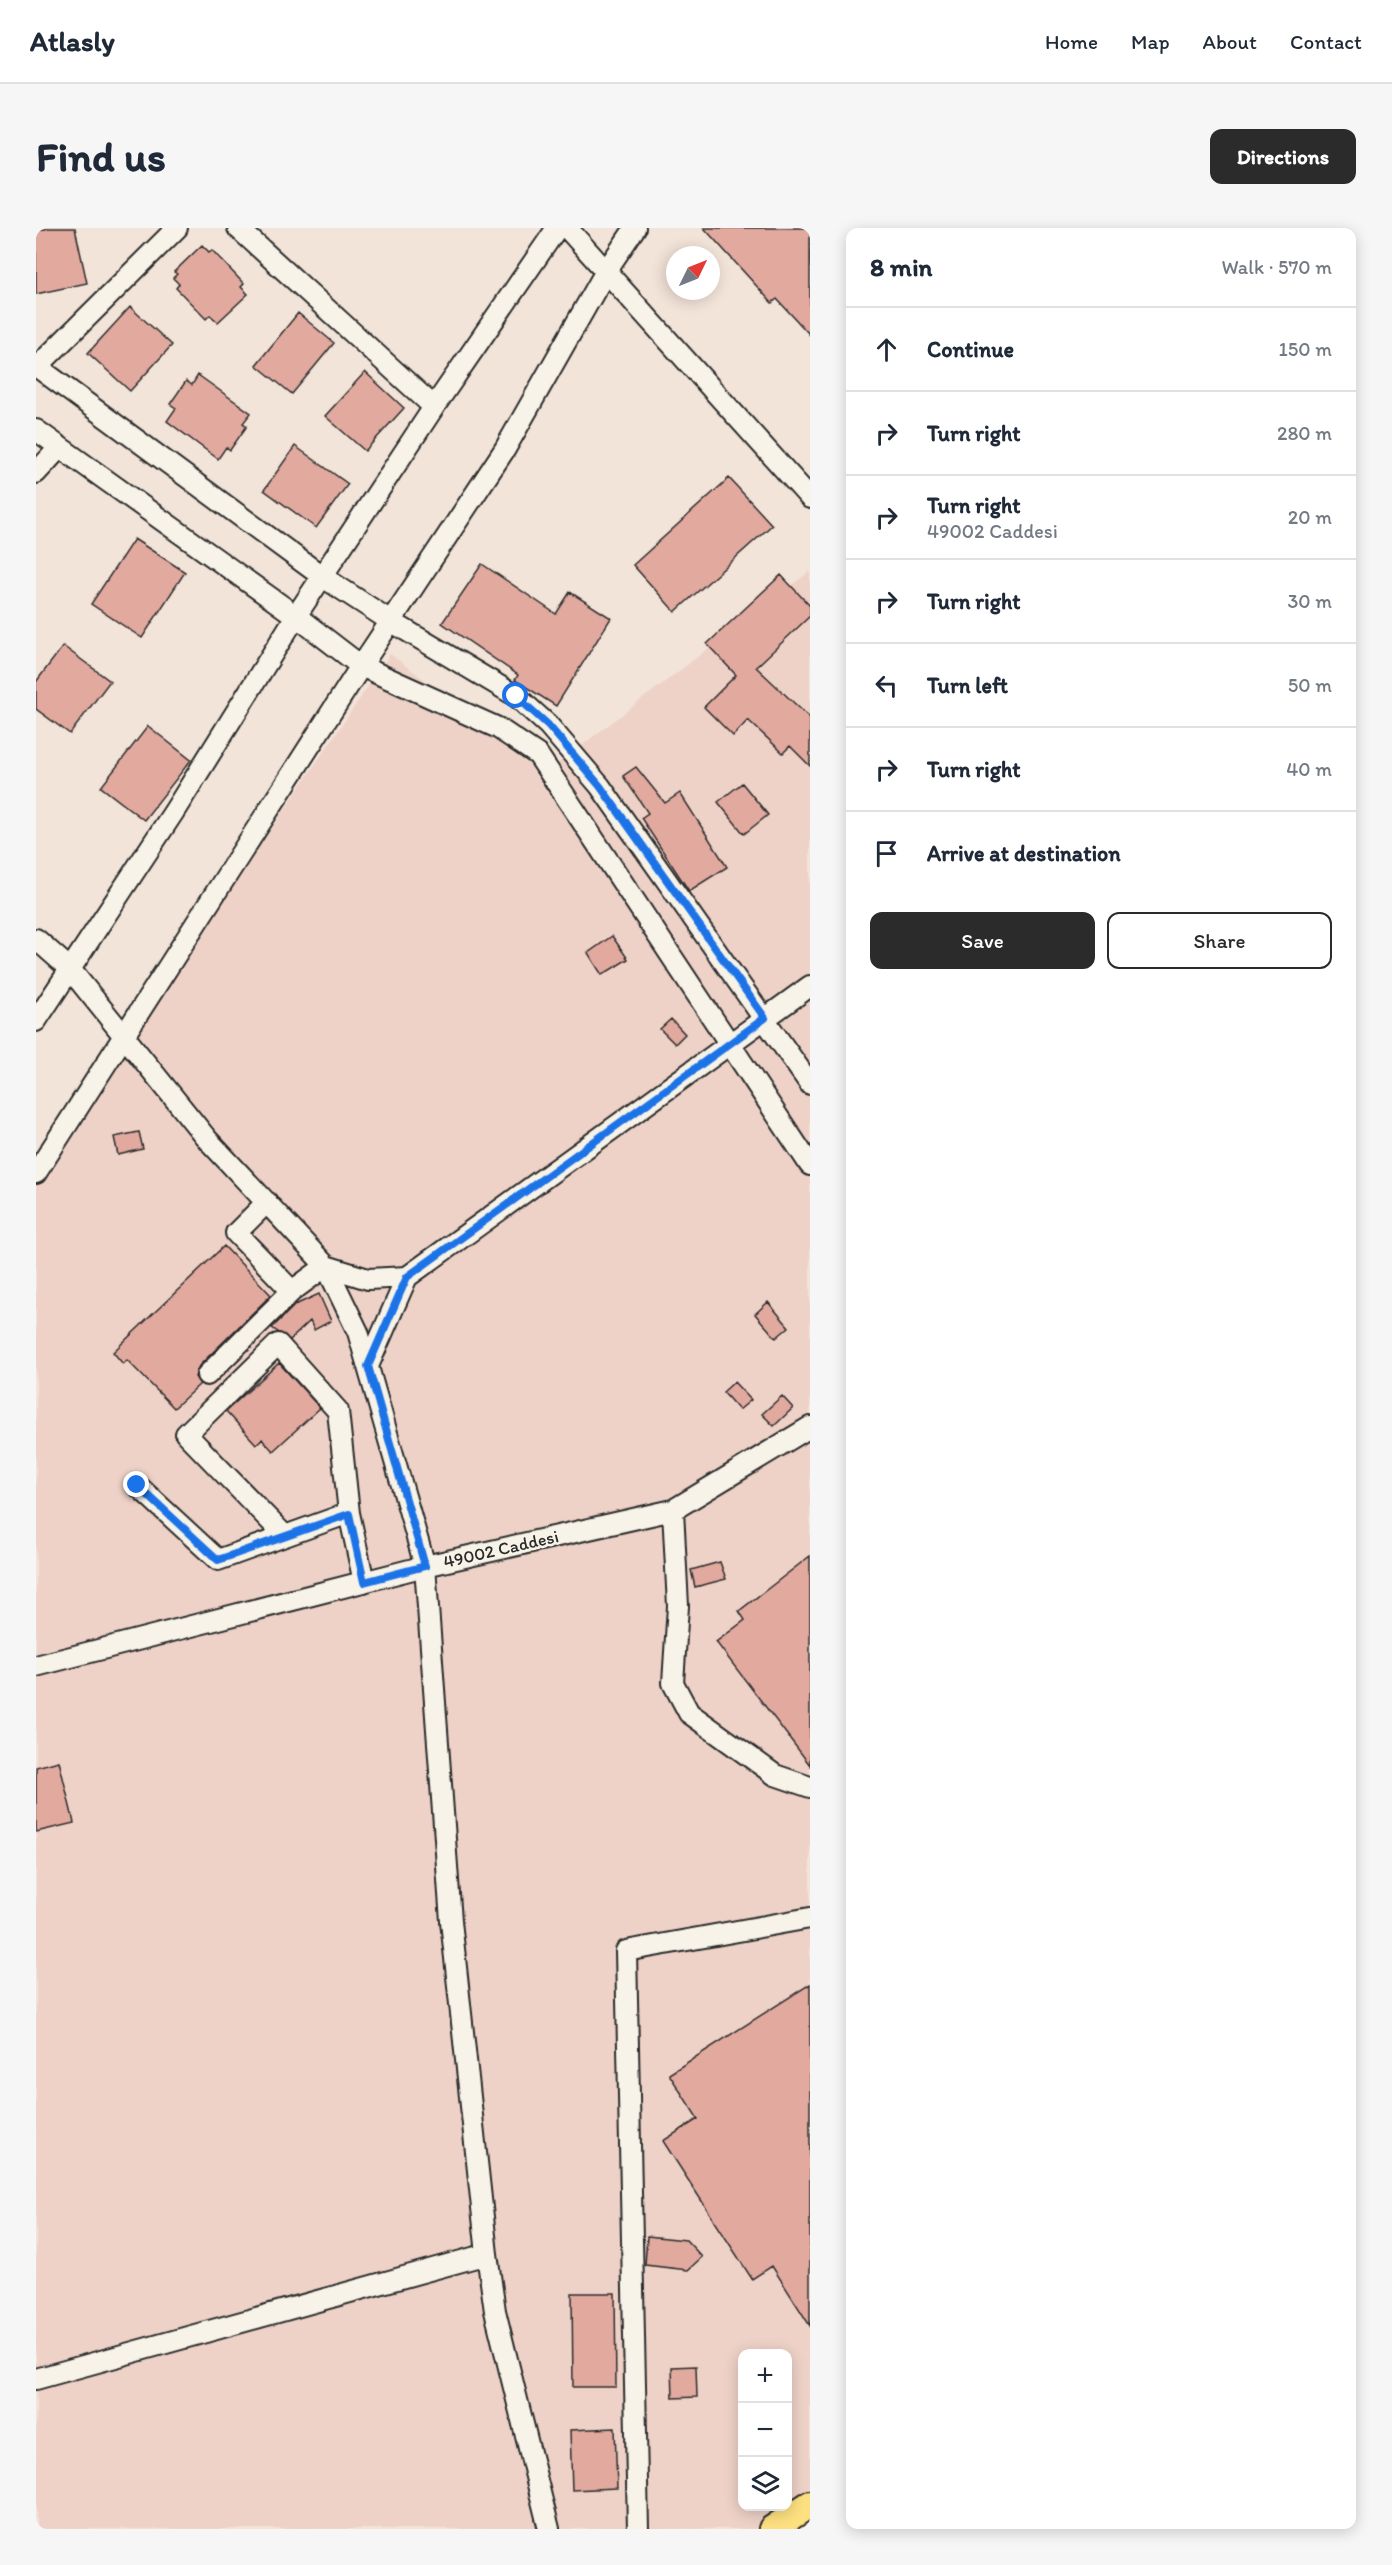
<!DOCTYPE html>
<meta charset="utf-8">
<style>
body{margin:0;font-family:Itim,sans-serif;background:#f6f6f7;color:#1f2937}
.controls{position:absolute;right:18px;bottom:18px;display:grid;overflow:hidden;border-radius:12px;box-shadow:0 3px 15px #0003}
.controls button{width:54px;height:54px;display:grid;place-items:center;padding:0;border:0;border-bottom:2px solid #e0e1e3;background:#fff;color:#1f2937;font:30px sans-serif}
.compass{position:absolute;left:630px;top:18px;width:54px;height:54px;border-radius:50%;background:#fff;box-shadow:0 3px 15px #0003;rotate:47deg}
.stop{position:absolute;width:18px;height:18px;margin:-14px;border:4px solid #1a73e8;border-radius:50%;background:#fff}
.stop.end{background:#1a73e8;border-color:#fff;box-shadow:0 2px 6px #0008}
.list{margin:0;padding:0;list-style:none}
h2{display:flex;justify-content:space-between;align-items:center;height:78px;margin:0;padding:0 24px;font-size:26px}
h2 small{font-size:20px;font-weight:400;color:#747a83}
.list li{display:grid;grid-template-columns:39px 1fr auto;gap:18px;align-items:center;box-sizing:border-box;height:84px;padding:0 24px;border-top:2px solid #e0e1e3}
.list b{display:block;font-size:22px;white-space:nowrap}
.list p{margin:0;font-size:20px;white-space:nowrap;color:#747a83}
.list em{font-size:20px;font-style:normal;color:#747a83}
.actions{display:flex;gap:12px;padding:18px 24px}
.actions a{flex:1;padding:14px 0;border:2px solid #2b2b2b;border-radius:12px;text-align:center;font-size:21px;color:#2b2b2b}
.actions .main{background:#2b2b2b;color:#fff}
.icon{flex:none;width:33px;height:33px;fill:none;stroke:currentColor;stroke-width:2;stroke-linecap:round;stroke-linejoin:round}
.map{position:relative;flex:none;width:774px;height:2301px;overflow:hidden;border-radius:12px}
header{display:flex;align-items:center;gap:36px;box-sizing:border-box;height:84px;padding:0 30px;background:#fff;border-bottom:2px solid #e0e1e3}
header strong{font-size:28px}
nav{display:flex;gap:33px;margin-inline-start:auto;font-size:21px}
.intro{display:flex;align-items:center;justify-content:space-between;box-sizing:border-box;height:144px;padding:0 36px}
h1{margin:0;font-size:42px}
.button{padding:15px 27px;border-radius:12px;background:#2b2b2b;color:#fff;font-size:21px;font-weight:700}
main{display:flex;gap:36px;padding:0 36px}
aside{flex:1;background:#fff;border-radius:12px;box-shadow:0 3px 15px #0003}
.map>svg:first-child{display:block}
.built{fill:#eed2c8;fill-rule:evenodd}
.building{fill:#e2a99f;stroke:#2b2b2b;stroke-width:1.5}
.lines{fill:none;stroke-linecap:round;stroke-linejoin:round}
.minor-casing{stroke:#2b2b2b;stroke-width:24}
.major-casing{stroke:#2b2b2b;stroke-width:30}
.minor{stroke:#f7f3e8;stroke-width:20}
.major{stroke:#fde080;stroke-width:26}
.route{stroke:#1a73e8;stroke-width:8}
.labels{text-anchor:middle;stroke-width:5;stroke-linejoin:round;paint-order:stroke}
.street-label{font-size:18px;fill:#2b2b2b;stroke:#f7f3e8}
</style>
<header>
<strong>Atlasly</strong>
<nav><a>Home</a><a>Map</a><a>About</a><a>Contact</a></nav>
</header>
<div class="intro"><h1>Find us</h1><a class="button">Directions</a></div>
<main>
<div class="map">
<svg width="774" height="2301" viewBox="0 0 774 2301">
<rect width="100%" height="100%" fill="#f3e4d9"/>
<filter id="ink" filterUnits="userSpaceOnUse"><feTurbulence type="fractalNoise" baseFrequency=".0167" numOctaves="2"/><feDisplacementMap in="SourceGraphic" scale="12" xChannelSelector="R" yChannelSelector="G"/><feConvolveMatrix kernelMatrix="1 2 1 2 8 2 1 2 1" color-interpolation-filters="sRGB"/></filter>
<g filter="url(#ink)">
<!-- built -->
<path class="built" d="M774,343V2301H0V948L354,426L512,543ZM706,2126H752V2278H706Z"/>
<!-- building -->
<path class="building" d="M13,0H39L51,55L0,66V3Z
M668,0H774V107L741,71L736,75Z
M166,17L173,24L176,22L208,56L205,59L212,66L182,94L174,87L170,91L140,60L143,56L137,50L141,46L138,44Z
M94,79L136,117L94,163L52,125Z
M262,85L298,115L256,166L220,137Z
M329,144L368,180L329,223L289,188Z
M162,147L215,185L207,195L211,198L194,222L190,219L182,231L131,193L140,180L134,176L150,153L156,157Z
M259,218L312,256L280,300L228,262Z
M693,250L736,297L639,384L597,337Z
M98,311L149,344L106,410L55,376Z
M446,336L520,386L534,364L575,390L520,478L479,452L482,447L406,395Z
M745,347L774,378V388L720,439L774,490V538L754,518L747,525L712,492L697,508L668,479L700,447L671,416Z
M27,418L74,453L34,506L0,481V454Z
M112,498L155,532L108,592L65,559Z
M600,539L629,575L644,565L691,639L653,663L605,590L612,585L587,548Z
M706,555L732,587L708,606L682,574Z
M576,708L592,731L566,747L552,725Z
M635,791L649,806L639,816L624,801Z
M103,904L107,921L82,927L78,909Z
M188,1018L235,1067L163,1138L159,1149L164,1156L138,1180L91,1132L87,1136L77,1124Z
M283,1066L295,1093L278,1102L274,1093L254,1112L236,1100L259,1077Z
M732,1074L753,1099L740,1110L719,1086Z
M243,1135L284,1180L237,1223L226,1211L220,1216L190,1183Z
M698,1154L715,1172L703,1182L687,1164Z
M746,1168L757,1180L738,1198L726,1186Z
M774,1328V1537L680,1414L709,1392L703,1383Z
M684,1334L690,1351L659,1359L655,1342Z
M23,1533L38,1595L0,1604V1539Z
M774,1756V2098L736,2038L716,2051L627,1913L662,1891L633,1846Z
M611,2008L650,2012L666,2029L652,2042L609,2037Z
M536,2065H579L580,2159H537Z
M660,2138L661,2169L637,2170L636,2139Z
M579,2200L581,2260L536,2262L534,2202Z"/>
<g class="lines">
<defs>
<path id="minor" d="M202,0L398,179
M531,0L774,270
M0,138L287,349L356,394L480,468L512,497L564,558L774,856
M1,139L141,0
M0,202L260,388L325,438L462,500L502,527L774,937
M0,245L24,219
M0,711L34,741L171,911L290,1038L322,1104L389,1338L415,1693L451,2026L459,2083L513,2301
M0,793L139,582L260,388L398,179L521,0
M0,945L325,438L469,221L570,43L599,0
M231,974L200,1005L256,1063L290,1038L332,1051L371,1049L774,758
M332,1138L371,1049
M171,1147L256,1063
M101,1257L182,1332L313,1285
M637,1282L642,1378L637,1455L653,1485L739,1547L774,1559
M249,1308L150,1206L242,1116L302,1183L313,1285L328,1354
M0,1438L389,1338L637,1282L774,1199
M0,2151L451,2026
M602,2301L590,1723L774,1690"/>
<path id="major" d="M736,2301L774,2276"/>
</defs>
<!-- minor casing -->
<use href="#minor" class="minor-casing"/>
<!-- major casing -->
<use href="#major" class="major-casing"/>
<!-- minor -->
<use href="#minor" class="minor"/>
<!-- major -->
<use href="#major" class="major"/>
</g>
</g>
<g class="lines" filter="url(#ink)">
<!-- route -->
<path class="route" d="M101,1257L182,1332L313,1286L328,1354L389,1338L332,1138L371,1049L729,790L564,558L512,497L480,468"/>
</g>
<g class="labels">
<!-- street labels -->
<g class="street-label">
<text transform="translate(465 1321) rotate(-13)" y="6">49002 Caddesi</text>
</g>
</g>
</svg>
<div class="controls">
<button>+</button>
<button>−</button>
<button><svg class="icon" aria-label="layers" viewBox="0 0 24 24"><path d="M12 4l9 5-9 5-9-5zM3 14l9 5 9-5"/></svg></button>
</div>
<svg class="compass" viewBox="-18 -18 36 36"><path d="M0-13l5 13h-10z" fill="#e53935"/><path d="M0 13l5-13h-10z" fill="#747a83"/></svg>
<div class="stop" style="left:480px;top:468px"></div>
<div class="stop end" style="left:101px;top:1257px"></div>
</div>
<aside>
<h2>8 min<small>Walk · 570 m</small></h2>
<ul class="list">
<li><svg class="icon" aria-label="ahead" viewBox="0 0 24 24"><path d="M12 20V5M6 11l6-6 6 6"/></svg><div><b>Continue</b></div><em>150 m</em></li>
<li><svg class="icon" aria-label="right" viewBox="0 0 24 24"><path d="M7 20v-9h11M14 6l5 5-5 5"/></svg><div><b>Turn right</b></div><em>280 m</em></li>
<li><svg class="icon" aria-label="right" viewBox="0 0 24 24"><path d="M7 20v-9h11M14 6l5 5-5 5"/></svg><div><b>Turn right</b><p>49002 Caddesi</p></div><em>20 m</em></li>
<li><svg class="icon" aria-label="right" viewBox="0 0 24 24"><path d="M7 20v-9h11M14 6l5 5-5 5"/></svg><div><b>Turn right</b></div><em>30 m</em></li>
<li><svg class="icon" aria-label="left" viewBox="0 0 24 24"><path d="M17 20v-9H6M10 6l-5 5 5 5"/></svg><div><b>Turn left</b></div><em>50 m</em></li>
<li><svg class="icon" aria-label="right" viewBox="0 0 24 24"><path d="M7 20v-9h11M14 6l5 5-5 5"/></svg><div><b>Turn right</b></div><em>40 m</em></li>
<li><svg class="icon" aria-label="arrive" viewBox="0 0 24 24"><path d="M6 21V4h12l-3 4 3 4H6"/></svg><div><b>Arrive at destination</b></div></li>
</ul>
<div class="actions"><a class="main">Save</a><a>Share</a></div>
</aside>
</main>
